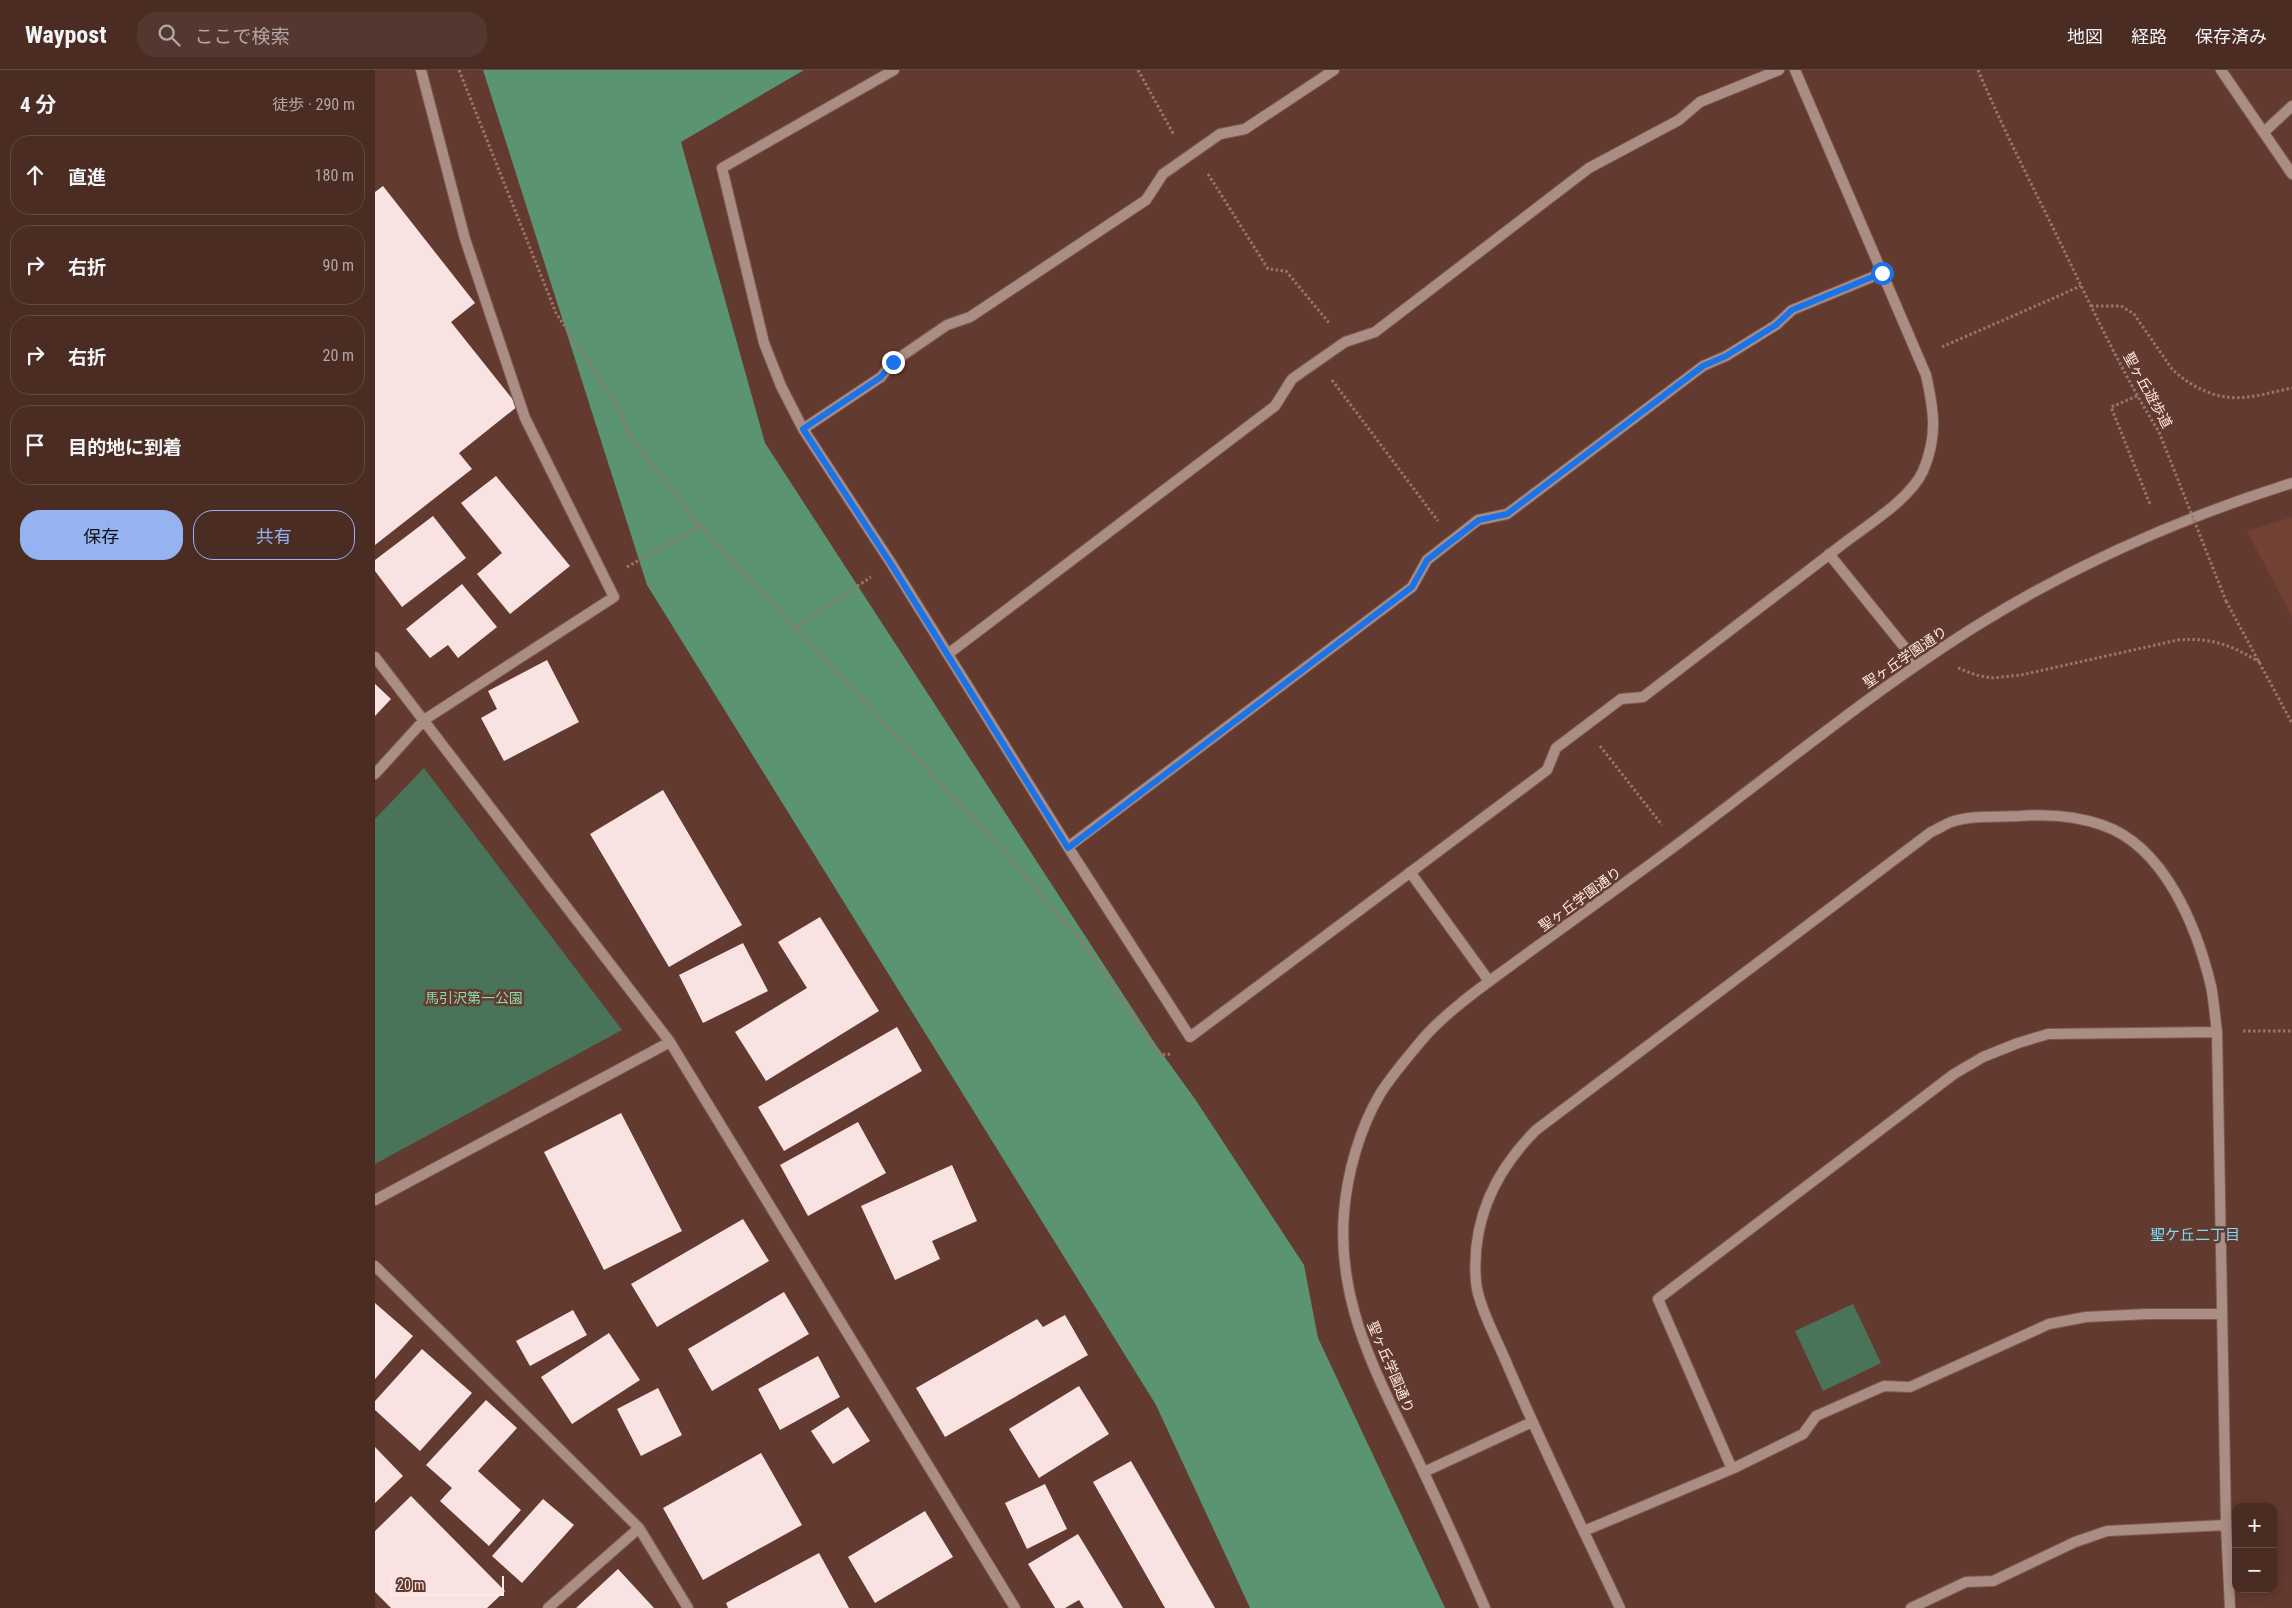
<!DOCTYPE html>
<html lang="ja">
<meta charset="utf-8">
<style>
body{margin:0;font-family:"Roboto Condensed","Noto Sans JP",sans-serif;background:#543830;color:#f1f3f6}
.controls{position:absolute;right:15px;bottom:15px;display:grid;overflow:hidden;border-radius:10px;box-shadow:0 2px 12px #0003}
.controls button{width:45px;height:45px;display:grid;place-items:center;padding:0;border:0;border-bottom:1px solid #614841;background:#4a2c23;color:#f1f3f6;font:25px sans-serif}
.scale{position:absolute;left:15px;bottom:12px;width:114px;box-sizing:border-box;padding-left:5px;border:2px solid #fee9e3;border-top:0;font-size:14px;line-height:18px;white-space:nowrap;color:#fee9e3;-webkit-text-stroke:4px #633a2f;paint-order:stroke}
.stop{position:absolute;width:15px;height:15px;margin:-11px;border:4px solid #1a73e8;border-radius:50%;background:#fff}
.stop.end{background:#1a73e8;border-color:#fff;box-shadow:0 1px 5px #0008}
.list{margin:0;padding:0;list-style:none}
h2{display:flex;justify-content:space-between;align-items:center;height:65px;margin:0;padding:0 20px;font-size:21px}
h2 small{font-size:16px;font-weight:400;color:#b2a7a6}
.list li{display:grid;grid-template-columns:32px 1fr auto;gap:15px;align-items:center;box-sizing:border-box;height:80px;margin:0 10px 10px;padding:0 10px;border:1px solid #614841;border-radius:20px}
.list b{display:block;font-size:19px;white-space:nowrap}
.list em{font-size:16px;font-style:normal;color:#b2a7a6}
.actions{display:flex;gap:10px;padding:15px 20px}
.actions a{flex:1;padding:11px 0;border:1px solid #95b2f1;border-radius:20px;text-align:center;font-size:18px;color:#95b2f1}
.actions .main{background:#95b2f1;color:#111}
.icon{flex:none;width:28px;height:28px;fill:none;stroke:currentColor;stroke-width:2;stroke-linecap:round;stroke-linejoin:round}
.map{position:relative;flex:none;width:1917px;height:1538px;overflow:hidden}
header{display:flex;align-items:center;gap:30px;box-sizing:border-box;height:70px;padding:0 25px;background:#4a2c23;border-bottom:1px solid #614841}
header strong{font-size:24px}
nav{display:flex;gap:28px;margin-inline-start:auto;font-size:18px}
.search{width:350px;height:45px;background:#543830;display:flex;align-items:center;gap:12px;box-sizing:border-box;padding:0 18px;border-radius:20px;color:#b2a7a6;font-size:19px}
main{display:flex}
aside{flex:1;background:#4a2c23}
.map>svg:first-child{display:block}
.built{fill:#714134}
.green{fill:#49745a}
.forest{fill:#5a9471}
.building{fill:#f8e2e2}
.lines{fill:none;stroke-linecap:round;stroke-linejoin:round}
.minor-casing{stroke:#7f5a4f;stroke-width:12}
.tertiary-casing{stroke:#7f5a4f;stroke-width:12}
.path{stroke:#98766c;stroke-width:3;stroke-dasharray:2.5 2.5;stroke-linecap:butt}
.minor{stroke:#aa8e86;stroke-width:10}
.tertiary{stroke:#aa8e86;stroke-width:10}
.path-bridge{stroke:#98766c;stroke-width:3;stroke-dasharray:2.5 2.5;stroke-linecap:butt}
.route{stroke:#1a73e8;stroke-width:6}
.labels{text-anchor:middle;stroke-width:5;stroke-linejoin:round;paint-order:stroke}
.street-label{font-size:14px;fill:#fee9e3;stroke:#633a2f}
.park-label{font-size:14px;fill:#8adfac;stroke:#633a2f}
.neighbourhood-label{font-size:15px;fill:#79ddf7;stroke:#633a2f}
</style>
<header>
<strong>Waypost</strong>
<div class="search"><svg class="icon" aria-label="search" viewBox="0 0 24 24"><circle cx="10" cy="10" r="6"/><path d="M15 15l6 6"/></svg>ここで検索</div>
<nav><a>地図</a><a>経路</a><a>保存済み</a></nav>
</header>
<main>
<aside>
<h2>4 分<small>徒歩 · 290 m</small></h2>
<ul class="list">
<li><svg class="icon" aria-label="ahead" viewBox="0 0 24 24"><path d="M12 20V5M6 11l6-6 6 6"/></svg><div><b>直進</b></div><em>180 m</em></li>
<li><svg class="icon" aria-label="right" viewBox="0 0 24 24"><path d="M7 20v-9h11M14 6l5 5-5 5"/></svg><div><b>右折</b></div><em>90 m</em></li>
<li><svg class="icon" aria-label="right" viewBox="0 0 24 24"><path d="M7 20v-9h11M14 6l5 5-5 5"/></svg><div><b>右折</b></div><em>20 m</em></li>
<li><svg class="icon" aria-label="arrive" viewBox="0 0 24 24"><path d="M6 21V4h12l-3 4 3 4H6"/></svg><div><b>目的地に到着</b></div></li>
</ul>
<div class="actions"><a class="main">保存</a><a>共有</a></div>
</aside>
<div class="map">
<svg width="1917" height="1538" viewBox="0 0 1917 1538">
<rect width="100%" height="100%" fill="#633a2f"/>
<!-- built -->
<path class="built" d="M1917,447V547L1872,461Z"/>
<!-- green -->
<path class="green" d="M49,698L247,960L0,1094V749Z
M1478,1234L1506,1293L1448,1321L1420,1261Z"/>
<!-- forest -->
<path class="forest" d="M108,0H429L306,72L390,373L781,975L820,1029L929,1195L943,1268L1070,1538H875L781,1335L272,515Z"/>
<!-- building -->
<path class="building" d="M8,116L100,233L76,252L143,336L84,383L97,399L0,475V122Z
M121,406L195,496L135,544L102,504L127,483L86,433Z
M58,446L91,488L27,537L0,501V490Z
M87,514L122,557L83,588L73,575L55,588L31,559Z
M172,590L204,652L129,691L106,648L122,639L113,621Z
M0,614L16,629L0,646Z
M288,720L367,855L294,897L215,764Z
M445,847L504,941L391,1011L360,962L432,918L403,872Z
M368,873L393,921L328,953L304,905Z
M522,957L547,1001L409,1081L383,1037Z
M246,1043L307,1161L229,1200L169,1082Z
M483,1052L511,1103L433,1146L405,1095Z
M577,1095L602,1151L557,1171L565,1189L520,1210L486,1136Z
M368,1149L394,1191L282,1257L256,1214Z
M409,1222L434,1264L337,1321L313,1279Z
M0,1233L38,1266L0,1309Z
M198,1240L212,1265L155,1296L141,1271Z
M690,1245L713,1285L570,1367L541,1318L662,1249L668,1257Z
M234,1263L265,1310L197,1354L166,1307Z
M47,1279L97,1323L45,1381L0,1340V1331Z
M443,1286L465,1327L405,1360L383,1319Z
M704,1316L734,1364L664,1408L634,1359Z
M283,1318L307,1365L266,1386L242,1339Z
M111,1330L142,1358L103,1401L146,1440L114,1476L65,1431L77,1418L51,1395Z
M473,1337L495,1371L458,1394L436,1361Z
M0,1377L28,1406L0,1433Z
M386,1383L427,1455L328,1510L288,1438Z
M756,1391L840,1538H790L718,1412Z
M670,1414L692,1459L652,1479L630,1433Z
M36,1426L130,1521L112,1538H16L0,1522V1461Z
M168,1429L199,1455L147,1513L117,1486Z
M550,1441L578,1487L500,1533L473,1487Z
M703,1464L748,1538H709L704,1530L690,1538H680L653,1494Z
M444,1483L474,1538H353L351,1533Z
M243,1499L279,1538H201Z"/>
<g class="lines">
<defs>
<path id="minor" d="M519,0L347,98L389,273L406,316L428,359L516,493L693,777L815,967L1172,700L1181,678L1246,629L1268,627C1333,577 1399,527 1464,477C1489,457 1535,430 1548,401C1563,366 1559,341 1551,305L1420,0
M1846,0L1917,104
M1889,62L1917,36
M428,359L506,307L518,292L572,255L595,247L771,130L788,104L845,64L870,59L959,0
M1454,484L1543,594
M573,584L900,336L917,309L970,272L1000,262L1214,98L1304,50L1325,32L1404,0
M0,587L295,972L640,1538
M0,704L49,650L239,527L150,348L90,169L46,0
M693,777L1037,517L1052,490L1103,450L1132,444L1328,296L1351,286L1401,255L1417,240L1507,203
M1035,802L1114,911
M0,1130L295,972
M0,1196L264,1458L313,1538
M1357,1399L1283,1229L1579,1004L1608,987L1643,973L1673,964L1842,962
M1049,1402L1157,1352
M1209,1461L1357,1399L1428,1364L1441,1346L1509,1316L1535,1317L1674,1254L1711,1247L1772,1244H1847
M173,1538L264,1458
M1245,1538C1207,1457 1167,1376 1132,1294C1123,1272 1103,1235 1101,1212C1096,1151 1119,1102 1161,1060L1556,762C1563,759 1569,755 1576,752C1597,745 1623,747 1645,746C1672,744 1701,746 1727,755C1790,776 1822,858 1836,916C1839,931 1840,947 1842,962L1851,1455L1855,1538
M1536,1538L1591,1512L1618,1511L1700,1472L1732,1461L1851,1455"/>
<path id="tertiary" d="M1110,1538C1090,1492 1070,1447 1048,1401C1009,1317 961,1240 969,1143C972,1103 985,1058 1005,1024C1017,1005 1032,988 1046,971C1069,943 1112,913 1142,891C1187,858 1232,826 1277,793C1387,713 1490,625 1606,553C1703,493 1809,447 1917,413"/>
</defs>
<!-- minor casing -->
<use href="#minor" class="minor-casing"/>
<!-- tertiary casing -->
<use href="#tertiary" class="tertiary-casing"/>
<!-- path -->
<path class="path" d="M84,0L181,243L247,343L252,362L325,456L622,774L708,873L785,985L797,984
M763,0L799,65
M1603,0C1628,59 1657,115 1685,172C1716,236 1746,301 1784,362
M833,104L893,199L911,201L955,254
M1716,236H1746L1759,244L1797,299C1810,312 1832,325 1852,327C1872,330 1897,322 1917,318
M1567,277L1706,216
M957,310L1063,451
M1762,326L1736,337L1775,434
M252,497L325,456
M1851,531L1917,653
M420,558L496,507
M1583,598L1601,605L1616,608L1646,605L1803,570C1837,567 1858,576 1886,593
M1225,676L1287,755
M1868,961H1917"/>
<!-- minor -->
<use href="#minor" class="minor"/>
<!-- tertiary -->
<use href="#tertiary" class="tertiary"/>
<!-- path-bridge -->
<path class="path-bridge" d="M1784,362L1851,531"/>
</g>
<g class="lines">
<!-- route -->
<path class="route" d="M518,292L506,307L428,359L516,494L693,778L1037,517L1052,490L1104,450L1132,444L1328,296L1351,286L1401,255L1417,240L1507,203"/>
</g>
<g class="labels">
<!-- street labels -->
<g class="street-label">
<text transform="translate(1773 320) rotate(61)" y="5">聖ヶ丘遊歩道</text>
<text transform="translate(1530 587) rotate(-34)" y="5">聖ヶ丘学園通り</text>
<text transform="translate(1205 829) rotate(-36)" y="5">聖ヶ丘学園通り</text>
<text transform="translate(1016 1297) rotate(67)" y="5">聖ヶ丘学園通り</text>
</g>
<!-- park labels -->
<g class="park-label">
<text x="99" y="933">馬引沢第一公園</text>
</g>
<!-- neighbourhood labels -->
<g class="neighbourhood-label">
<text x="1820" y="1170">聖ケ丘二丁目</text>
</g>
</g>
</svg>
<div class="controls">
<button>+</button>
<button>−</button>
</div>
<div class="scale">20 m</div>
<div class="stop" style="left:1507px;top:203px"></div>
<div class="stop end" style="left:518px;top:292px"></div>
</div>
</main>
